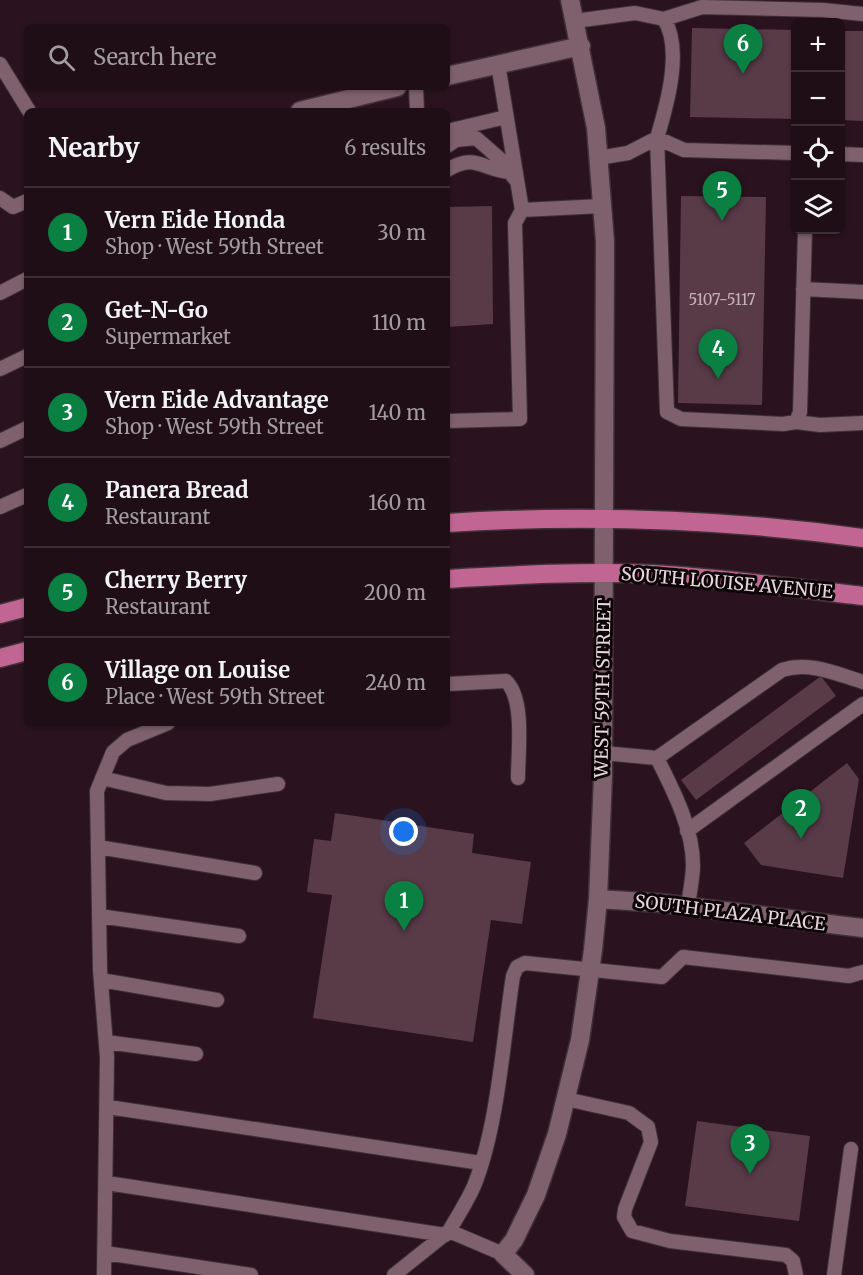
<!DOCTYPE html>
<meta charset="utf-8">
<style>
body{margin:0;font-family:Merriweather,serif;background:#28171f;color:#f1f3f6}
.controls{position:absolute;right:18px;top:18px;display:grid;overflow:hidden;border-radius:9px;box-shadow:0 2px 4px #0004}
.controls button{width:54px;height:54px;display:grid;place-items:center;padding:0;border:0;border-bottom:2px solid #3d2e35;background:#200e16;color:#f1f3f6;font:30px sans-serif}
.you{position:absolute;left:404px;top:832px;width:21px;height:21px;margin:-15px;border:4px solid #fff;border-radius:50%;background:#1a73e8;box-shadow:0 0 0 9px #1a73e833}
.badge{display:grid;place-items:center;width:39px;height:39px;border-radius:50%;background:#0b8043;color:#fff;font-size:20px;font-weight:700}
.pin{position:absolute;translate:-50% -50px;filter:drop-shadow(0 2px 3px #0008)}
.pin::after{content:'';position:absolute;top:32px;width:21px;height:18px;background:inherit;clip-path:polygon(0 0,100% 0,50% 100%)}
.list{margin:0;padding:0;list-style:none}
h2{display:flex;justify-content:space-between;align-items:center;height:78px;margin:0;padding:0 24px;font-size:26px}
h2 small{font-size:20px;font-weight:400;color:#a29ca1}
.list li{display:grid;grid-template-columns:39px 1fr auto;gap:18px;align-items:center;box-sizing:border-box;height:90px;padding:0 24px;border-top:2px solid #3d2e35}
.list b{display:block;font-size:22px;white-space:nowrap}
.list p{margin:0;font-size:20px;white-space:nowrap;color:#a29ca1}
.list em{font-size:20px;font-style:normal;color:#a29ca1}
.icon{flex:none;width:33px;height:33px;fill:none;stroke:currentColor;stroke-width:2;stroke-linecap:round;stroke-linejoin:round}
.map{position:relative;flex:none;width:863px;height:1275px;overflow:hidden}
.search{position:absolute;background:#200e16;box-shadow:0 2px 4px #0004;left:24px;top:24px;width:426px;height:66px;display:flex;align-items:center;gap:15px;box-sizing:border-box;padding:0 21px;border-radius:9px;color:#a29ca1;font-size:22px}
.panel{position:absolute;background:#200e16;box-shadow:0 2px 4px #0004;left:24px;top:108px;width:426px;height:618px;border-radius:9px}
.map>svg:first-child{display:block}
.building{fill:#593b48}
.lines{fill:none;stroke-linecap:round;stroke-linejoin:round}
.lane-casing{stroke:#403037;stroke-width:16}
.street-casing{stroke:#403037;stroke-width:21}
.primary-casing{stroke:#403037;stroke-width:21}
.lane{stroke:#7e616d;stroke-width:14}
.street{stroke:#7e616d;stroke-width:18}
.primary{stroke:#c16692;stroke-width:18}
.labels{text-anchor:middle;stroke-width:6;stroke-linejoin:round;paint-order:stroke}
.number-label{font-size:15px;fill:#c4b0b8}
.street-label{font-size:18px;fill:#e7d7dd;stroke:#0c0407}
</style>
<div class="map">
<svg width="863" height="1275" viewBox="0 0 863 1275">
<rect width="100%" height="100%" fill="#2a131e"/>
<!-- building -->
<path class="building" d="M692,28L796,30V119L690,117Z
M840,31H863V121L840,120Z
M681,196L766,197L762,405L678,403Z
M492,206L493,324L447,327V207Z
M821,676L836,696L696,800L681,780Z
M847,763L859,779L843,878L761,865L744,843Z
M335,813L474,834L472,853L531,862L522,924L491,920L473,1042L313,1018L332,895L307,892L314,839L331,841Z
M697,1121L810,1136L799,1221L685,1206Z"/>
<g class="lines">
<defs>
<path id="lane" d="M664,19L702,7L823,10L863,14
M575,21L635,13L664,19C683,49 667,105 657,138L628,153L598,158
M0,64L29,111
M416,87L417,111
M447,131L506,117
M447,146L456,140L476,138L500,159L515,179
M796,153L684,150L657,138L667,412L681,419L783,424L796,422L800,412L805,230
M840,154L863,155
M447,170C476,153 481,169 508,172
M0,198L13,207L27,201
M522,210L602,206
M803,289L863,292
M0,293L27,279
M0,369L27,356
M447,421L520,419L515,223L522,210L498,64
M796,422L820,425L863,423
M0,441L27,428
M0,507L27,495
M447,684L506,681C525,699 518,752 518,778
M603,753L657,758C673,790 693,828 693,865C693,879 689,894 688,908
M657,758L782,670C809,661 837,674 863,682
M102,778L166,793L210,794L278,784
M687,831L863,704
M98,847L255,873
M99,916L239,936
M101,980L217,1000
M106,1042L196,1054
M566,1099L629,1113L648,1127L651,1142L625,1209L624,1217L632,1231L670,1241L786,1255L793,1261L796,1275
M108,1107L481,1163
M107,1183L445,1235
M449,1231C457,1217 467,1202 474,1186C498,1126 503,1041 513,976L517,967L525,963L662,977L683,957L849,976L863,972
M105,1253L251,1275
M104,1275L107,1057L100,970L97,791L113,752L127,740L168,723
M394,1275L449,1231L503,1254
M834,1275L851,1149"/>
<path id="street" d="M447,76L581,46
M300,111L397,87
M598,899L660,903L863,928
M525,1275L503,1254L514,1240L536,1195L557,1134L580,1040L593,950L598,899L603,776L605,242L596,128L570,0"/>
<path id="primary" d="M447,523C586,514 725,519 863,538
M447,579C516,575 584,571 653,574C723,578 793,588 863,596
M0,614L27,607
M0,658L27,651"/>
</defs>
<!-- lane casing -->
<use href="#lane" class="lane-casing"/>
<!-- street casing -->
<use href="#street" class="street-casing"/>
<!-- primary casing -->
<use href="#primary" class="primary-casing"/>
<!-- lane -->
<use href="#lane" class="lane"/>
<!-- street -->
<use href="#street" class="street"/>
<!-- primary -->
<use href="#primary" class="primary"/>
</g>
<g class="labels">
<!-- number labels -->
<g class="number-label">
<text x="722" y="305">5107-5117</text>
</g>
<!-- street labels -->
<g class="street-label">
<text transform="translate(727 583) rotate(5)" y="6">SOUTH LOUISE AVENUE</text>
<text transform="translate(603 688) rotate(-89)" y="6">WEST 59TH STREET</text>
<text transform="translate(730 913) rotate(7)" y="6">SOUTH PLAZA PLACE</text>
</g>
</g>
</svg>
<div class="controls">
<button>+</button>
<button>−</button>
<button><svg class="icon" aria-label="locate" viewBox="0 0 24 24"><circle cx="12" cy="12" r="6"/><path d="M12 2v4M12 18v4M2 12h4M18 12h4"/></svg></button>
<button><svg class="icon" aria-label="layers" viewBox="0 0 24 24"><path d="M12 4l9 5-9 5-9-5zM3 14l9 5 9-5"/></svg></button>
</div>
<div class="you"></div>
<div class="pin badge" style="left:404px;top:931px">1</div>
<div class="pin badge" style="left:801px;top:839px">2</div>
<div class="pin badge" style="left:750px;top:1174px">3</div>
<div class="pin badge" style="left:718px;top:379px">4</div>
<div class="pin badge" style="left:722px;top:221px">5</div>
<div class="pin badge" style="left:743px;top:74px">6</div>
<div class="search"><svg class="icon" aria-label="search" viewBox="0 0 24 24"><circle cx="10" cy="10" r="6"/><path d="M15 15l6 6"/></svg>Search here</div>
<section class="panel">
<h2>Nearby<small>6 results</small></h2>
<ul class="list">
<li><span class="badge">1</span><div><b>Vern Eide Honda</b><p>Shop · West 59th Street</p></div><em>30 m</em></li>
<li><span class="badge">2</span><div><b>Get-N-Go</b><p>Supermarket</p></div><em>110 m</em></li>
<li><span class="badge">3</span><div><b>Vern Eide Advantage</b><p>Shop · West 59th Street</p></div><em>140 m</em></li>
<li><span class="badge">4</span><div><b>Panera Bread</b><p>Restaurant</p></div><em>160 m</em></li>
<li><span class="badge">5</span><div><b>Cherry Berry</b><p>Restaurant</p></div><em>200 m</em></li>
<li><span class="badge">6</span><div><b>Village on Louise</b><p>Place · West 59th Street</p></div><em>240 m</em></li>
</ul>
</section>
</div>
